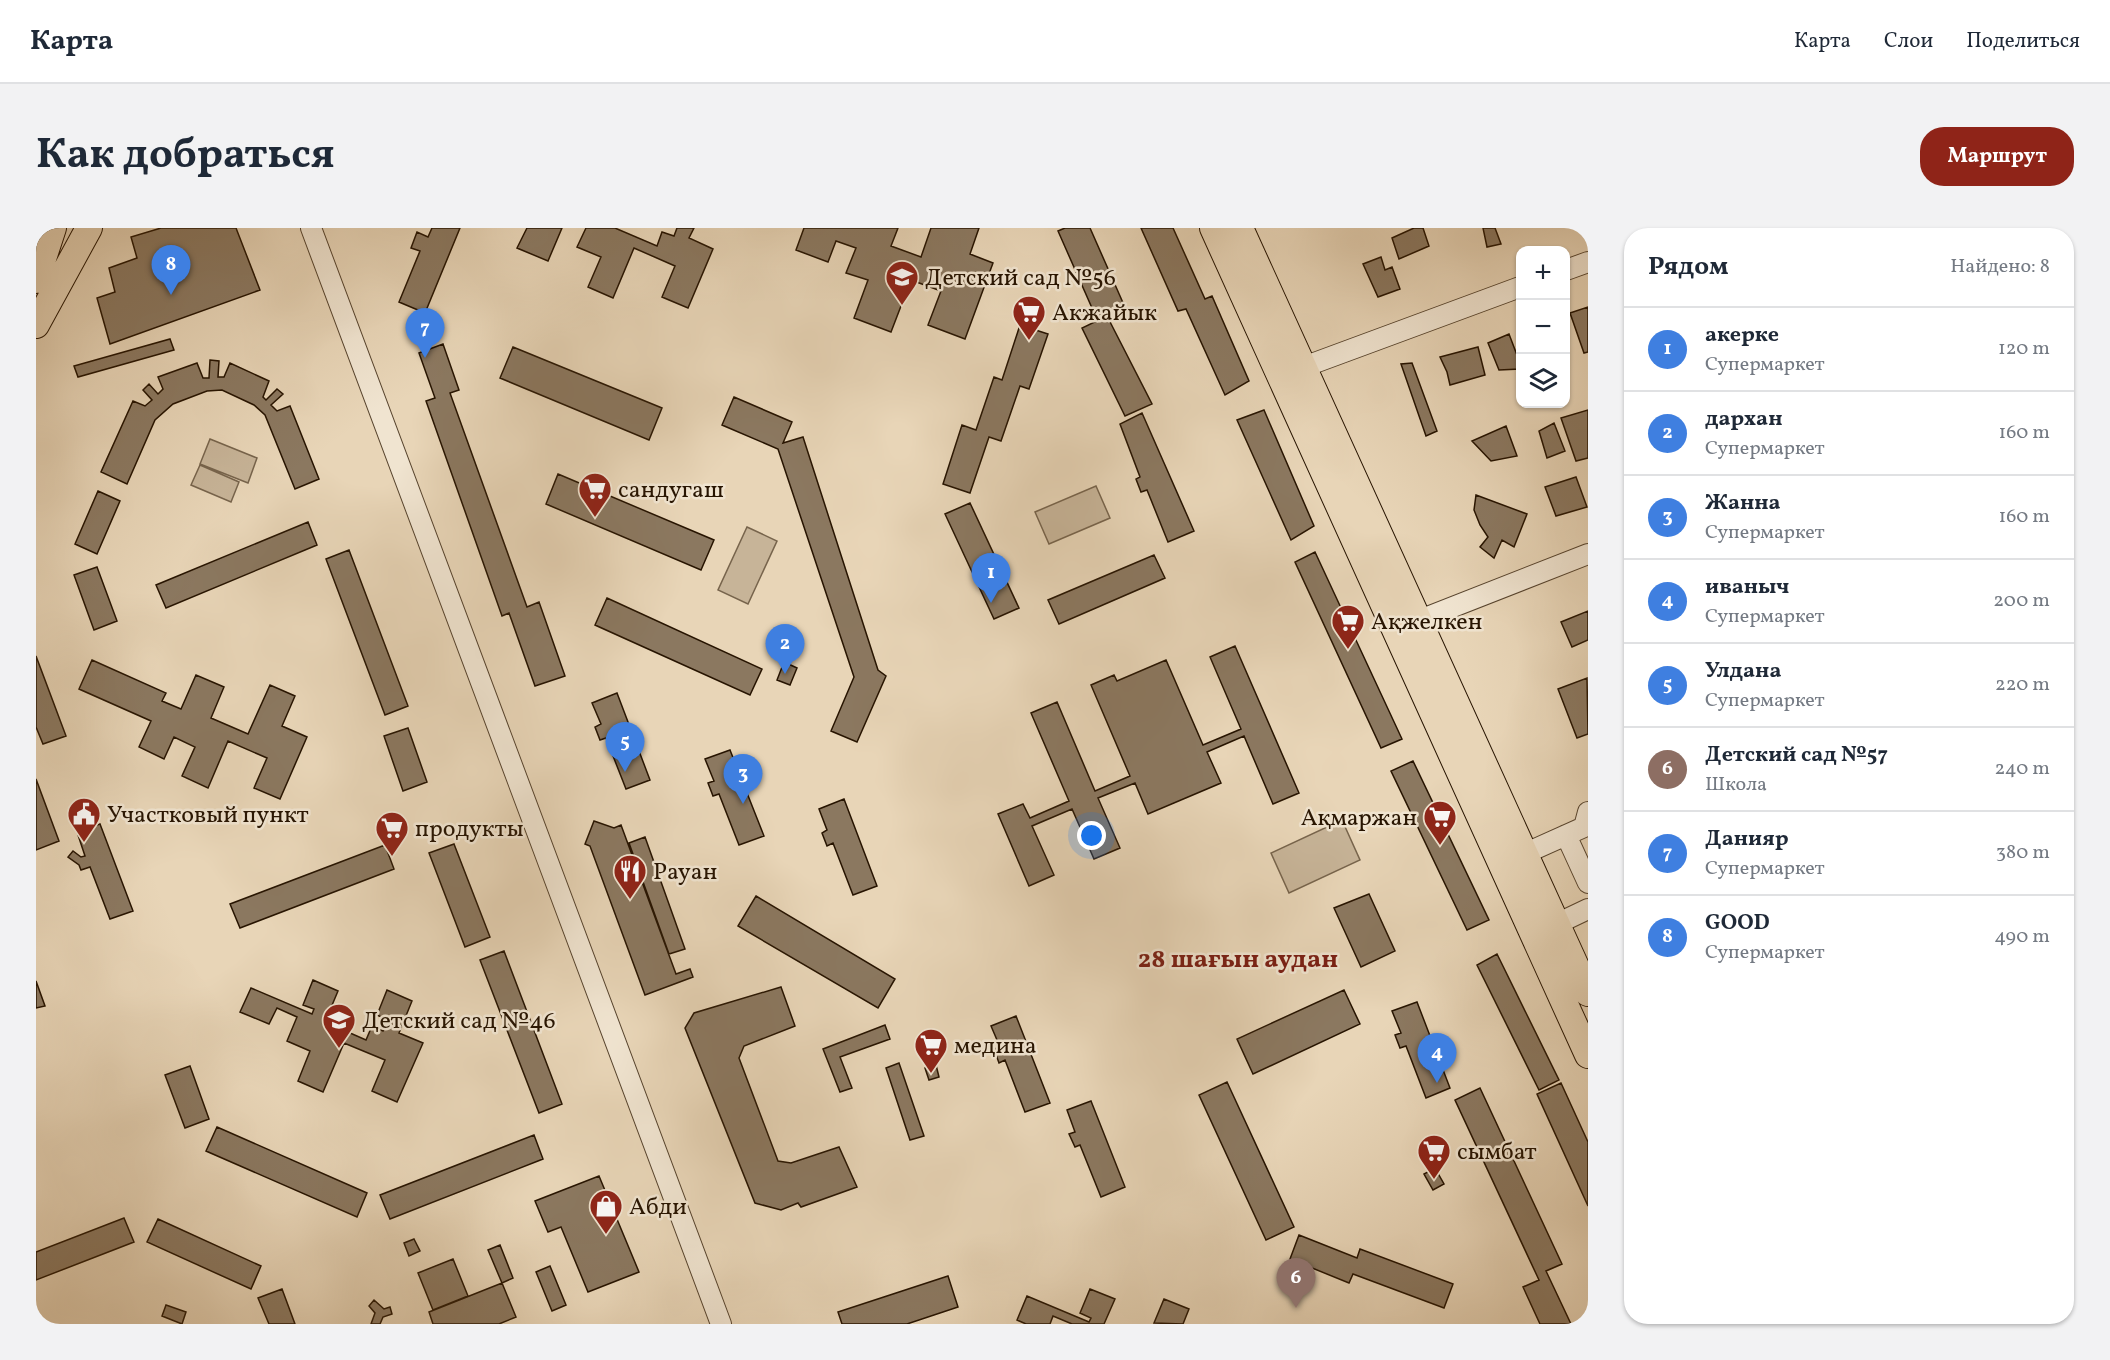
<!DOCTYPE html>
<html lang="ru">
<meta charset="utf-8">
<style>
body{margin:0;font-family:Vollkorn,serif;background:#f2f2f3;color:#1f2937}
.controls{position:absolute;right:18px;top:18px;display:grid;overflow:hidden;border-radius:12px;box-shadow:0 2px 4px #0004}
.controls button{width:54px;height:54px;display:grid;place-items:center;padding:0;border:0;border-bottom:2px solid #e0e1e3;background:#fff;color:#1f2937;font:30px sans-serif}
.you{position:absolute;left:1056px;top:608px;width:21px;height:21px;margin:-15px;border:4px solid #fff;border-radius:50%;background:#1a73e8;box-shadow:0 0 0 9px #1a73e833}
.badge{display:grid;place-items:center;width:39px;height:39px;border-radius:50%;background:#8f2418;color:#fff;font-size:20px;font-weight:700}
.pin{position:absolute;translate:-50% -50px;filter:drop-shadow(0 2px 3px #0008)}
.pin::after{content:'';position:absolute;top:32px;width:21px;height:18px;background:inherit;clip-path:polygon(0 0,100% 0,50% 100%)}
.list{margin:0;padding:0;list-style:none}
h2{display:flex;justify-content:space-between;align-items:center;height:78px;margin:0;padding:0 24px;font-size:26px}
h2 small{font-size:20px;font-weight:400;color:#747a83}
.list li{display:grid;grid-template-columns:39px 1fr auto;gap:18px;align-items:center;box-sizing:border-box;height:84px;padding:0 24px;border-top:2px solid #e0e1e3}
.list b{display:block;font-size:22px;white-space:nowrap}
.list p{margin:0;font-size:20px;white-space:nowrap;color:#747a83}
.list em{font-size:20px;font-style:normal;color:#747a83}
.icon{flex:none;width:33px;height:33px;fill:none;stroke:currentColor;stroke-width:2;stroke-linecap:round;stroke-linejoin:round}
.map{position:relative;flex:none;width:1552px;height:1096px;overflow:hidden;border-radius:24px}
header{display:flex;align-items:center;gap:36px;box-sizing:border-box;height:84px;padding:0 30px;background:#fff;border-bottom:2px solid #e0e1e3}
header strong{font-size:28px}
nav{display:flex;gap:33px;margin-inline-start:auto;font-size:21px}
.intro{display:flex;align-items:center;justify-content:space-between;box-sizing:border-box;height:144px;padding:0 36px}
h1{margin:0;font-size:42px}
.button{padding:15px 27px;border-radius:24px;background:#8f2418;color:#fff;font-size:21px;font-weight:700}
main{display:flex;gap:36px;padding:0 36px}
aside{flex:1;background:#fff;border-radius:24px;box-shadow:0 2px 4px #0004}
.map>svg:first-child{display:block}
.green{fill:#c7b498;stroke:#77644c;stroke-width:1.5}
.building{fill:#8b7860;stroke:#271401;stroke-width:1.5}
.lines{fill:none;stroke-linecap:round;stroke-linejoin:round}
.minor-casing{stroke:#57442e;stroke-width:22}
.major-casing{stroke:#271401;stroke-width:28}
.minor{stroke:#f0e4d0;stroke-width:20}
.major{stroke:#e8d5b7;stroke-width:26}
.labels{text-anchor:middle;stroke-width:5;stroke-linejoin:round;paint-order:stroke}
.poi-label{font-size:24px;fill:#271401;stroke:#f0e4d0;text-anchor:start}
.neighbourhood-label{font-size:26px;font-weight:bold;fill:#7a1f14;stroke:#f0e4d0}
</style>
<header>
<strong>Карта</strong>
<nav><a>Карта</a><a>Слои</a><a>Поделиться</a></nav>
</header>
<div class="intro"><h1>Как добраться</h1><a class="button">Маршрут</a></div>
<main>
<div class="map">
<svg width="1552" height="1096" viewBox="0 0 1552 1096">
<rect width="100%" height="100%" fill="#e8d5b7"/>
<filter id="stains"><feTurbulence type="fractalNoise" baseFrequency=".00333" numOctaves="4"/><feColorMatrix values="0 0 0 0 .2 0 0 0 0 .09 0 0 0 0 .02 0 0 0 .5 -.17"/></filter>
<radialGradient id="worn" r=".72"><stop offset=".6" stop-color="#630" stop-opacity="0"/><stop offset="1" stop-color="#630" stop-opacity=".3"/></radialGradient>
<!-- green -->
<path class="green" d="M174,211L221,230L212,255L164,236Z
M164,237L203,254L195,274L155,257Z
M1060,258L1074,290L1013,316L999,284Z
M711,299L741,313L712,376L682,362Z
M1306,592L1324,632L1253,665L1235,625Z"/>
<!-- building -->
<path class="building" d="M125,0H200L224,62L74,116L61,70L79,64L73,40L101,30L95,9Z
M396,0H424L389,85L363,74L384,23L375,20L381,4L392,9Z
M491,0H526L512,33L481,20Z
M550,0H579L621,18L626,4L638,8L641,0H658L653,10L677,21L652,80L626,69L639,38L598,20L577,70L552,59L565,29L541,19Z
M768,0H862L855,18L885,29L895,0H943L934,26L957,35L929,111L892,97L905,63L875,52L855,104L818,90L832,52L810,45L820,20L800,13L792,34L760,22Z
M1029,0H1054L1088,77L1060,89L1022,3Z
M1105,0H1137L1169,71L1176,68L1213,153L1189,167L1150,81L1142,83Z
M1378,0H1387L1393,18L1363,31L1356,10Z
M1447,0H1459L1465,16L1451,19Z
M1345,29L1349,42L1356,39L1364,61L1342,69L1327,36Z
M1552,79V124L1548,125L1534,85Z
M1071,88L1116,176L1089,188L1046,100Z
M984,97L1012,106L993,161L984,158L965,213L953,209L934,265L907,256L926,197L940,202L958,149L966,152Z
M1473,106L1484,135V141L1463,142L1452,115Z
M134,111L138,122L42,149L38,138Z
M407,116L423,162L414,165L491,379L503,374L529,448L499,458L473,385L466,388L390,173L399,170L383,125Z
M477,119L626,180L613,212L464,150Z
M1442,119L1449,147L1414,157L1411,144L1404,129Z
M174,132L183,133L182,149H188L194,135L233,153L227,169L230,172L241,161L247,166L235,177L241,183L254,178L283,251L259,261L229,187L218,177L186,162L171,163L137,176L119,192L91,256L65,244L97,173L109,178L116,172L107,162L113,156L122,166L127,161L122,149L161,135L167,150H173Z
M1376,135L1401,203L1390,208L1365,136Z
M698,169L756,194L747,215L767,209L842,442L850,448L821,514L795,503L818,449L742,221L686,197Z
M1228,182L1278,298L1255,312L1201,192Z
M1552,182V230L1540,233L1525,190Z
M1106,185L1158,303L1132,314L1111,262L1105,264L1100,251L1104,249L1084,196Z
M1518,195L1529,223L1511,230L1503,203Z
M1470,198L1481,228L1455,233L1436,213Z
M522,246L678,312L665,342L510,276Z
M1540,249L1551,279L1520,288L1509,259Z
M62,263L84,273L61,326L39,316Z
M1440,267L1491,286L1478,319L1466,312L1458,330L1444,319L1452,309L1444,297L1438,282Z
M934,275L983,380L958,391L909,286Z
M272,294L281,317L130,380L120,357Z
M313,322L372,478L349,487L290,331Z
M1279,324L1366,511L1345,520L1259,334Z
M1118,327L1129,350L1023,396L1012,372Z
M61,339L81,393L58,402L38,347Z
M571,370L726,441L714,467L559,397Z
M1552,383V412L1536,419L1525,394Z
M1199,418L1263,565L1237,576L1208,508L1171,524L1185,555L1112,586L1099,555L1062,570L1084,620L1058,631L1036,581L996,598L1018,647L993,658L962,586L987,576L994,590L1033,573L995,485L1021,474L1059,563L1094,548L1055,457L1078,447L1081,453L1130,432L1167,517L1205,501L1174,429Z
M0,428L30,508L7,516L0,499Z
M56,432L130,465L126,473L145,481L160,447L188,459L175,490L212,506L234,457L259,468L246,498L271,509L244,571L218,560L231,530L192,513L172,560L146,548L159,519L138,509L128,531L103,519L115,493L43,461Z
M748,434L761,440L754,457L741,452Z
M1551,450L1552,506L1541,510L1522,461Z
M581,465L614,552L590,561L570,510L564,512L559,499L565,496L556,475Z
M372,500L391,554L367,563L348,508Z
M694,522L728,608L703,617L683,566L677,568L672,555L678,553L669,531Z
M1377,533L1453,692L1431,702L1355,543Z
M0,551L23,613L0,622Z
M808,571L841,658L817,667L797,615L791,618L786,605L791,602L783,581Z
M558,593L578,600L585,597L640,746L654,741L657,749L609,767L554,618L549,616Z
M64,596L97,683L74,691L54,639L45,642L43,637L32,629L37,623L45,629L49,628L41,604Z
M609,609L649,721L633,726L593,615Z
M418,616L454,709L429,719L393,625Z
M349,617L358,641L204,700L194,676Z
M1333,666L1359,723L1325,739L1298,680Z
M720,668L859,751L842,780L702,698Z
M468,723L526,876L503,885L444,732Z
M1461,726L1523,852L1503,862L1441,737Z
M277,752L302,763L289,794L330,812L336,798L347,803L352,792L341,787L351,762L376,773L363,805L387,815L361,874L336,863L349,832L308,815L287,864L262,853L274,823L251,813L261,789L241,780L233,796L204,784L215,760L276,786L278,781L267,777Z
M0,753L9,778L0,780Z
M745,759L759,798L708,818L703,830L742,933L755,935L803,919L821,959L765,979L762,975L745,982L719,975L649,800L658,785Z
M1308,762L1324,796L1217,846L1201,811Z
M1381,774L1414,860L1390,870L1370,818L1364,820L1359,807L1365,805L1356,783Z
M980,788L1014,875L989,884L969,832L963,835L958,821L964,819L955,798Z
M849,797L854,811L804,829L816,860L804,864L787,821Z
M863,835L888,908L874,912L850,840Z
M900,837L903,849L893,852L889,840Z
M154,838L173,891L149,900L129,847Z
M1191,854L1258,999L1230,1012L1163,867Z
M1525,855L1552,914V978L1501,866Z
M1444,860L1526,1036L1510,1043L1535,1096H1504L1487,1059L1503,1052L1419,872Z
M1055,873L1089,959L1065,969L1044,917L1039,919L1033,906L1039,904L1031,882Z
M181,899L331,965L321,989L170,923Z
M498,907L507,931L354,991L344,967Z
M1399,940L1408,956L1397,962L1388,946Z
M563,948L603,1044L552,1064L525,999L512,1004L499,973Z
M88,990L98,1014L0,1052V1024Z
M122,991L225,1038L215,1061L111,1014Z
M1263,1007L1321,1030L1324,1021L1417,1056L1408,1080L1317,1046L1313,1055L1254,1031Z
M378,1011L384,1023L373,1028L368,1015Z
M464,1017L477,1050L466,1055L452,1022Z
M417,1031L432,1068L397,1082L382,1045Z
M514,1038L530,1077L516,1083L500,1044Z
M912,1048L922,1079L871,1096H806L802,1084Z
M466,1055L480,1089L463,1096H397L393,1084Z
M246,1061L259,1096H233L222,1070Z
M1054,1061L1079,1071L1068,1096H1036L1017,1088L1014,1096H990L981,1092L991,1068L1053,1094L1055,1090L1044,1085Z
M1128,1071L1153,1081L1147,1096L1118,1095Z
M338,1072L348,1081L354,1079L356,1086L347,1089L344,1096H335L339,1085L333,1078Z
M130,1077L150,1084L146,1096L126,1088Z"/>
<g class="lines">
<defs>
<path id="minor" d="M275,0L685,1096
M1530,42L1552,34
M1254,144L1484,59
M1371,397L1552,326
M1530,607L1552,655
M1488,626L1548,599L1552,584
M1508,702L1552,681"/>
<path id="major" d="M1177,0C1300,276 1428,551 1552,827
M1204,0L1552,765
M0,52L17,0
M0,97L53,0"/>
</defs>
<!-- minor casing -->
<use href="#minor" class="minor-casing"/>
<!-- major casing -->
<use href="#major" class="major-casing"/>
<!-- minor -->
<use href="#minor" class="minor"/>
<!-- major -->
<use href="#major" class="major"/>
</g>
<!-- icons -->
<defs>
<symbol id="school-pin" viewBox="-11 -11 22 30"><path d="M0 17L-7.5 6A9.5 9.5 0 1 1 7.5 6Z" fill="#8f2418" stroke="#f0e4d0"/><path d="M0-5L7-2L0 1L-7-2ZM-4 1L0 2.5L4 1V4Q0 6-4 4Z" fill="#fff"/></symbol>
<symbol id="supermarket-pin" viewBox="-11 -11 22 30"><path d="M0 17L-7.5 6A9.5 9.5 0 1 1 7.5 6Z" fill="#8f2418" stroke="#f0e4d0"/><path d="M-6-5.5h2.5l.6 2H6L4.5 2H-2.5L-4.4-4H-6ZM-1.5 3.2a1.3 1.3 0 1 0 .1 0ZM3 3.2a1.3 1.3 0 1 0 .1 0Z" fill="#fff"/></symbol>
<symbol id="civic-pin" viewBox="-11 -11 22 30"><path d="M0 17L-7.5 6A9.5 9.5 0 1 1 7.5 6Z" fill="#8f2418" stroke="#f0e4d0"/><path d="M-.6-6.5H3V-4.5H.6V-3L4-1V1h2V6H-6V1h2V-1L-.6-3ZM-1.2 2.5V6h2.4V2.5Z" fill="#fff"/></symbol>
<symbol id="restaurant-pin" viewBox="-11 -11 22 30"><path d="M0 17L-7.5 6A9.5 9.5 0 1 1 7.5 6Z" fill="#8f2418" stroke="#f0e4d0"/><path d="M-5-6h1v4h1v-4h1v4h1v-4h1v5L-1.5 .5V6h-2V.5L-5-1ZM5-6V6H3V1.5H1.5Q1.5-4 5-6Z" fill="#fff"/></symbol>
<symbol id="shop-pin" viewBox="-11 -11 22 30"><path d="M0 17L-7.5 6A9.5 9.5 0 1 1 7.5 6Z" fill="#8f2418" stroke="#f0e4d0"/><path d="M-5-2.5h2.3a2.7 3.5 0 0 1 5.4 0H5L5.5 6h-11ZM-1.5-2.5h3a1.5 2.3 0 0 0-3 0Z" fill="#fff"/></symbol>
</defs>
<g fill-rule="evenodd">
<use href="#school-pin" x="847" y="30" width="38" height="52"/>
<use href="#supermarket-pin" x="974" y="65" width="38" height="52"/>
<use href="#supermarket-pin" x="540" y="242" width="38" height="52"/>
<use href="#supermarket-pin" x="1293" y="374" width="38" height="52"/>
<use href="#civic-pin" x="29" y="567" width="38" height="52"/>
<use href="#supermarket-pin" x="1385" y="570" width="38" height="52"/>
<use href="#supermarket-pin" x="337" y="581" width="38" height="52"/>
<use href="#restaurant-pin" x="575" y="624" width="38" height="52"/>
<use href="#school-pin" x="284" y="773" width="38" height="52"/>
<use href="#supermarket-pin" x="876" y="798" width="38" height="52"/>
<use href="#supermarket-pin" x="1379" y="904" width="38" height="52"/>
<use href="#shop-pin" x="551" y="959" width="38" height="52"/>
</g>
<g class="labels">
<!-- poi labels -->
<g class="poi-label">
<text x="889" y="57">Детский сад №56</text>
<text x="1016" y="92">Акжайык</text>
<text x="582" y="269">сандугаш</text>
<text x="1335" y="401">Ақжелкен</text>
<text x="71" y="594">Участковый пункт</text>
<text x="1381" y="597" text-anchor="end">Ақмаржан</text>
<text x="379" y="608">продукты</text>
<text x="617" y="651">Рауан</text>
<text x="326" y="800">Детский сад №46</text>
<text x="918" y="825">медина</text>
<text x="1421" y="931">сымбат</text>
<text x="593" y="986">Абди</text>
</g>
<!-- neighbourhood labels -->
<g class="neighbourhood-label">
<text x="1202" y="739">28 шағын аудан</text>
</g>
</g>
<rect width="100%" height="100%" filter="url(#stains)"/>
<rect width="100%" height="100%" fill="url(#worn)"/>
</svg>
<div class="controls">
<button>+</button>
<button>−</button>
<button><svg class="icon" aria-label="layers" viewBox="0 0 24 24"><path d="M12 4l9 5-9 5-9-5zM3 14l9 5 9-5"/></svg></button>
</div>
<div class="you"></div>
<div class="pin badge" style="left:955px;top:375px;background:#3f7fe0">1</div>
<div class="pin badge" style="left:749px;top:446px;background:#3f7fe0">2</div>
<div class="pin badge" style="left:707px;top:576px;background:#3f7fe0">3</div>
<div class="pin badge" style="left:1401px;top:855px;background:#3f7fe0">4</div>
<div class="pin badge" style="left:589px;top:544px;background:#3f7fe0">5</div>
<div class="pin badge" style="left:1260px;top:1080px;background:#8d6e63">6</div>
<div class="pin badge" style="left:389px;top:130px;background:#3f7fe0">7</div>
<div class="pin badge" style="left:135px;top:67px;background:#3f7fe0">8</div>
</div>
<aside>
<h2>Рядом<small>Найдено: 8</small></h2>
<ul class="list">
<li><span class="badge" style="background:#3f7fe0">1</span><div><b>акерке</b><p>Супермаркет</p></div><em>120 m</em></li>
<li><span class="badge" style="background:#3f7fe0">2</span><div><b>дархан</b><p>Супермаркет</p></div><em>160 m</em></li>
<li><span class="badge" style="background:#3f7fe0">3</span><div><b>Жанна</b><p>Супермаркет</p></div><em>160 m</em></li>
<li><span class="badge" style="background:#3f7fe0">4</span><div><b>иваныч</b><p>Супермаркет</p></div><em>200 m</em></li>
<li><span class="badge" style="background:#3f7fe0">5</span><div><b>Улдана</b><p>Супермаркет</p></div><em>220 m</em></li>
<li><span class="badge" style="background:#8d6e63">6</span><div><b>Детский сад №57</b><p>Школа</p></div><em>240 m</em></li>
<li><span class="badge" style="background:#3f7fe0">7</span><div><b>Данияр</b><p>Супермаркет</p></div><em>380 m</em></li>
<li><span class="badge" style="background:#3f7fe0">8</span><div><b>GOOD</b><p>Супермаркет</p></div><em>490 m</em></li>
</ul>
</aside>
</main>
